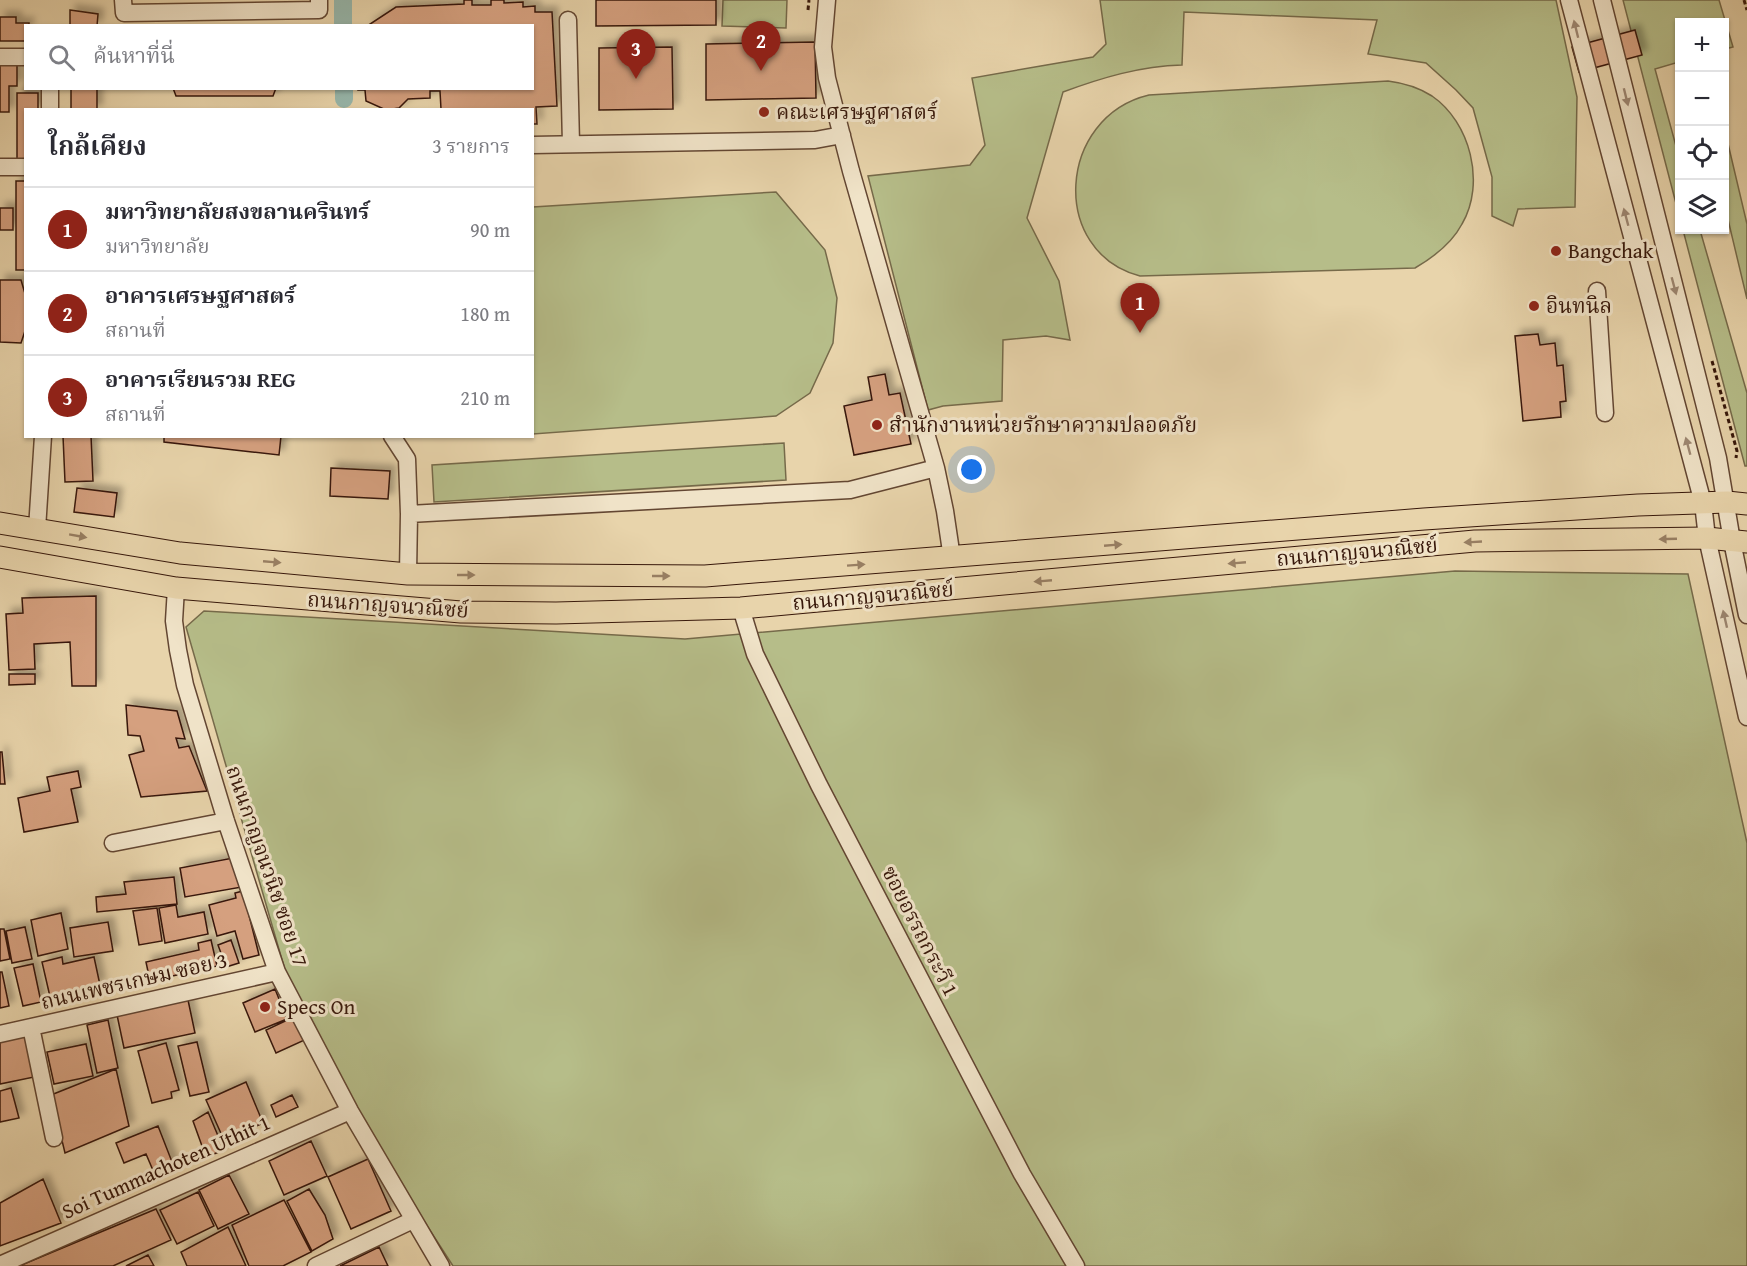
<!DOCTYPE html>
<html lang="th">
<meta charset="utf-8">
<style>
body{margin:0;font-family:"Gentium Book Plus","Noto Serif Thai",serif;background:#f2f2f3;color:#2b2b33}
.controls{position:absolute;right:18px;top:18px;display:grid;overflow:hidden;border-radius:0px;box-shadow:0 2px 4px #0004}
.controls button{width:54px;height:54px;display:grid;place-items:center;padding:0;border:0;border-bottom:2px solid #e1e1e2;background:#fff;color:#2b2b33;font:30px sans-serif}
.you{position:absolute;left:972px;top:470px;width:21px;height:21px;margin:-15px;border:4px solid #fff;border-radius:50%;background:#1a73e8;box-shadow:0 0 0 9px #1a73e833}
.badge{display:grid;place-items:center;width:39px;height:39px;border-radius:50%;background:#8f2418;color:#fff;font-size:20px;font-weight:700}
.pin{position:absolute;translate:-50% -50px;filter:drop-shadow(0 2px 3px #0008)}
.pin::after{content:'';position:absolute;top:32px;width:21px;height:18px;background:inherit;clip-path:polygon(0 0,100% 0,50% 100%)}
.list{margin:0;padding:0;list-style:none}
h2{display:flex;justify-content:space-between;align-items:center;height:78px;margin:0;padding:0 24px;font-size:26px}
h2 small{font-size:20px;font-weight:400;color:#7c7c81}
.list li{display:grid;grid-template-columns:39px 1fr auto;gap:18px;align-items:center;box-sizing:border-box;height:84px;padding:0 24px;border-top:2px solid #e1e1e2}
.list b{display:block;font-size:22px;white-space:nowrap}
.list p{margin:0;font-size:20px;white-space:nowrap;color:#7c7c81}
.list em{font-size:20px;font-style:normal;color:#7c7c81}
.icon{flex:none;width:33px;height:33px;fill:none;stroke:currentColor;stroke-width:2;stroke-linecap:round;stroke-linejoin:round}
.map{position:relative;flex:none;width:1747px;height:1266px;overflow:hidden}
.search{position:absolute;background:#fff;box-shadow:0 2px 4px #0004;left:24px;top:24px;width:510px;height:66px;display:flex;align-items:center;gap:15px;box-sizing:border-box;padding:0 21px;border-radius:0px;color:#7c7c81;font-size:22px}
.panel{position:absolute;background:#fff;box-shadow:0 2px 4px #0004;left:24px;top:108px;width:510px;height:330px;border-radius:0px}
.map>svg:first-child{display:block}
.green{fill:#b6bd89;stroke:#766a4a;stroke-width:1.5}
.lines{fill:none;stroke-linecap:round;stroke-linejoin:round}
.canal{stroke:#97b8ad;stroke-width:18}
.building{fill:#d5a07f;stroke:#37170a;stroke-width:1.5;filter:url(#shadow)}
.minor-casing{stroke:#634632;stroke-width:19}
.major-casing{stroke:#37170a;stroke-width:23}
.path{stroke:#37170a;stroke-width:3;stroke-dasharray:4.5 3;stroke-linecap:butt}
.minor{stroke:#f0e3c8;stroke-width:16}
.major{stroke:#e8d4ab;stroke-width:21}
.oneway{fill:#9d8772}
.oneway2{fill:#987f63}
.poi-dot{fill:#8f2418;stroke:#f0e3c8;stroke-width:2}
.labels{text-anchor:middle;stroke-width:6;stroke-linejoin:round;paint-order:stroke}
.poi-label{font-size:21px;fill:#37170a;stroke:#f0e3c8;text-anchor:start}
.street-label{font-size:21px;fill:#37170a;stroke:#f0e3c8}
</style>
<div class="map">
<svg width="1747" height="1266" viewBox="0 0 1747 1266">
<defs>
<filter id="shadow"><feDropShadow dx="5.5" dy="-5.5" stdDeviation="3" flood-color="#0004"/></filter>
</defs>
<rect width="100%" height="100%" fill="#e8d4ab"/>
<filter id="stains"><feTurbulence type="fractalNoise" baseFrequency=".00333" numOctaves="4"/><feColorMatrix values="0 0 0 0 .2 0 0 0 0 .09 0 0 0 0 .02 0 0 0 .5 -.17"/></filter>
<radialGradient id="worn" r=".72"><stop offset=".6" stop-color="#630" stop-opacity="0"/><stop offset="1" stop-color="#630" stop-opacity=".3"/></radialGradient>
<!-- green -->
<path class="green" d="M723,0H787L786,28L722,26Z
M1100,0H1556L1577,97L1575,207L1518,209L1513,226L1492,216V177L1473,108L1456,90L1426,63L1368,54L1377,20L1184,12L1182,65C1140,66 1101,78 1063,92L1027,218L1059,281L1070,340L1046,336L1003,340L1002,401L943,406L928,410L868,176L970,165L985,145L972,78L1093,57L1106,44Z
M1623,0H1719L1733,47L1725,49L1724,22H1680L1679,62L1655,69L1679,157V215Z
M1388,81C1404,83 1418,87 1432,96C1470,122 1486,183 1462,224C1452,243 1434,257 1415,268L1140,276C1049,252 1057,117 1149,95Z
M1725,131L1747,224V299L1725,207Z
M776,192L825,250L837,298L833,343L810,393L776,416L533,434V207Z
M1683,230H1700L1747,393V466H1745Z
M784,443L786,480L434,502L432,465Z
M1455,571L1688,574L1747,843V1266H453L378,1150L289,984L186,627L204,611L685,639Z"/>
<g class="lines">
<!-- canal -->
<path class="canal" d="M343,0V26
M344,88V99"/>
</g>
<!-- building -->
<path class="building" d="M464,0H472V5H491V0H504V3L523,2V7L535,6V12H552L557,106L536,107L537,124H532V110L441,109L440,91H430V98L408,99L399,108L386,110L366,101L365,90H358V88H532V26H367L396,7L464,4Z
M596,0H716V25L596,26Z
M70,10L98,14L97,26H70Z
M0,17H16V23H29V26H26V41H0Z
M1635,30L1642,55L1579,72L1572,47Z
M815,42L816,98L706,100V44Z
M672,47L673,109L599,110V48Z
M0,61H17V86H9V112H0Z
M71,88H97V110H71Z
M276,88L273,96H176L173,88Z
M17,93H38V110H26V161H17Z
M16,181H26V270H16Z
M0,208H13V230H0Z
M0,280H21L26,297V328L21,343L0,342Z
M1538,334L1540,345L1555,343L1557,366L1563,365L1566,401L1560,402L1561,417L1523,421L1515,336Z
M885,374L889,395L900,393L911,444L854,455L844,406L872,400L868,377Z
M63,436H91L93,481L65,482Z
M164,436H281L279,455L164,442Z
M331,468L390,471L388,499L330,496Z
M77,488L117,493L114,517L74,512Z
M96,596V686H72L70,642L34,644L35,669L9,670L6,614L23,613L22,598Z
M9,674H35V684L9,685Z
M126,705L177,711L185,739L176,738L179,748L189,746L207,791L141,797L129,755L144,751L140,736L128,735Z
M0,752H2L5,784H0Z
M78,771L81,787L71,789L78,822L24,832L18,798L50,791L47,777Z
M233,858L242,887L185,897L180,868Z
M174,877L177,904L97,912L96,897L126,894L124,882Z
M243,891L259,955L243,959L235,931L217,936L209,905L236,898L235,893Z
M176,905L178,917L204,912L208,934L165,943L159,908Z
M157,908L162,941L139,945L133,911Z
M61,913L68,949L38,956L31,920Z
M108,922L113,951L74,957L70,928Z
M25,927L32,959L12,963L6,931Z
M0,929H4L10,959L0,961Z
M211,940L217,966L150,981L146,962L199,950L198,943Z
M231,940L239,963L226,967L218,945Z
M62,957L63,964L94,957L100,985L70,992L71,996L51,1001L42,962Z
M33,964L41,1002L23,1006L14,968Z
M0,972H2L9,1006L0,1008Z
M275,989L287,1019L255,1032L243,1003Z
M188,1000L195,1033L124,1048L117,1015Z
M298,1015L309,1038L276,1053L266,1030Z
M108,1020L118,1068L97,1073L87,1025Z
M31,1034L39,1076L0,1084V1040Z
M197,1042L209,1092L190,1096L178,1046Z
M166,1043L179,1090L171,1092L172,1098L152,1103L138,1051Z
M86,1044L93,1076L54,1084L47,1052Z
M116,1069L129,1126L65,1153L51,1095Z
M246,1082L263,1123L224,1140L206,1100Z
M11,1088L19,1118L0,1122V1091Z
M292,1095L298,1107L276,1117L271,1105Z
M208,1112L224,1150L206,1157L193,1121Z
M158,1126L174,1167L155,1175L146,1154L124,1163L116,1143Z
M311,1141L327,1176L284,1195L269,1161Z
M368,1159L391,1211L351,1229L328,1177Z
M229,1175L249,1214L218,1229L199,1190Z
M43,1179L61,1223L0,1246V1203Z
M309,1189L325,1215L333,1239L312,1251L287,1201Z
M198,1192L214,1226L177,1244L160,1210Z
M284,1200L311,1252L283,1266H249L232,1225Z
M156,1209L171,1240L113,1266H19Z
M228,1227L246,1266H187L181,1252Z
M379,1247L388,1266H340Z
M148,1255L154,1266H126Z"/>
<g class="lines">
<defs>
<path id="minor" d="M123,0L124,13L319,10V0
M827,0L823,47L827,78L851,171L936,468L945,511L952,558
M1569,0L1703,503L1707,538L1747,717
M1602,0L1718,458L1732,541L1747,615
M568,20L571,144
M0,57H26
M50,110V88
M532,145L815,140L842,135
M0,167H26
M1597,291L1605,413
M392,436L407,459L409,514L408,574
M409,514L850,490L936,468
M37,529L43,436
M176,588L174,621L178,650L185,685L226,821L277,972L350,1111L441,1266
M741,608L755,654L819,785L1022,1174L1076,1266
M113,843L226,821
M31,1027L54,1138
M0,1034L277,972
M0,1265L350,1111
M316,1266L413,1220"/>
<path id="major" d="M0,523L180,553L408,574L705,576L1424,519L1638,505L1727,502L1747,504
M0,557L176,588L461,612L556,613L741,608L1475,541L1707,538L1747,542"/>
</defs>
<!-- minor casing -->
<use href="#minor" class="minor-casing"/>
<!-- major casing -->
<use href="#major" class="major-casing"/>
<!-- path -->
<path class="path" d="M1744,0L1747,10
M808,10L809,0
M1712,361L1737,451L1736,458"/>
<!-- minor -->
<use href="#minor" class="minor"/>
<!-- major -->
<use href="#major" class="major"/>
</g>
<!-- one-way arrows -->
<defs><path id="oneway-solid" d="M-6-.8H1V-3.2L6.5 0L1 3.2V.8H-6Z" transform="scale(1.5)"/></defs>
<g class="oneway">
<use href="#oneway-solid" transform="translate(1576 29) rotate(-104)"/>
<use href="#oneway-solid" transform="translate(1626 97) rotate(76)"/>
<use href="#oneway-solid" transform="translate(1626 217) rotate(-105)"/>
<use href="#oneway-solid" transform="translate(1674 286) rotate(75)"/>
<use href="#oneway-solid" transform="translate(1688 446) rotate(-105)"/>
<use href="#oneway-solid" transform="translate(1725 619) rotate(-103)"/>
</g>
<g class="oneway2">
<use href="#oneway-solid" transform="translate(78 536) rotate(10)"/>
<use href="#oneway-solid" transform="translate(1668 539) rotate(178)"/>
<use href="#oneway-solid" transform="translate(1473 542) rotate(177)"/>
<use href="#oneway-solid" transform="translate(1113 545) rotate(-5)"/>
<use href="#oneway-solid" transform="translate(272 562) rotate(5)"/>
<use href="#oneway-solid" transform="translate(1237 563) rotate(175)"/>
<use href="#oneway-solid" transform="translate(856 565) rotate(-4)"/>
<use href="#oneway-solid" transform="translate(466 575)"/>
<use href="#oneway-solid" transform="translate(661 576)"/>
<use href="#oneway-solid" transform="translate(1043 581) rotate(175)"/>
</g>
<!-- markers -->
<g class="poi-dot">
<circle cx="764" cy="112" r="6"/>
<circle cx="1556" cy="251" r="6"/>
<circle cx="1534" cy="306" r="6"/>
<circle cx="877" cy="425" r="6"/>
<circle cx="265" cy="1007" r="6"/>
</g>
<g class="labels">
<!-- poi labels -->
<g class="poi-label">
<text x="776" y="119">คณะเศรษฐศาสตร์</text>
<text x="1568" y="258">Bangchak</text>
<text x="1546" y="313">อินทนิล</text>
<text x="889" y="432">สำนักงานหน่วยรักษาความปลอดภัย</text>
<text x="277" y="1014">Specs On</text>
</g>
<!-- street labels -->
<g class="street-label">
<text transform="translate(1357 552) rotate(-5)" y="7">ถนนกาญจนวณิชย์</text>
<text transform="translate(873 596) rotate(-5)" y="7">ถนนกาญจนวณิชย์</text>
<text transform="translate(388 605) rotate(4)" y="7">ถนนกาญจนวณิชย์</text>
<text transform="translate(267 866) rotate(71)" y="7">ถนนกาญจนวนิช ซอย 17</text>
<text transform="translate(920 931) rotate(63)" y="7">ซอยอรรถกระวี 1</text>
<text transform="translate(134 981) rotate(-13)" y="7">ถนนเพชรเกษม ซอย 3</text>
<text transform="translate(166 1167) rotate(-24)" y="7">Soi Tummachoten Uthit 1</text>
</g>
</g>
<rect width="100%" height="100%" filter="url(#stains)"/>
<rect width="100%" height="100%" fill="url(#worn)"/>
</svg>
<div class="controls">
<button>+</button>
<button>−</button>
<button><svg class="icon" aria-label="locate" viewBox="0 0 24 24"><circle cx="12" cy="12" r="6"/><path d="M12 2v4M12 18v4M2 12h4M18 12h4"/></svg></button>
<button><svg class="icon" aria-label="layers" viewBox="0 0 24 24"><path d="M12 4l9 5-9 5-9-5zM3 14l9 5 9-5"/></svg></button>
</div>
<div class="you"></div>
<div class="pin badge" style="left:1140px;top:333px">1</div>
<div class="pin badge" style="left:761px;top:71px">2</div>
<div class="pin badge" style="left:636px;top:79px">3</div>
<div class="search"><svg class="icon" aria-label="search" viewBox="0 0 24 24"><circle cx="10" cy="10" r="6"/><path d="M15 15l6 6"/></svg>ค้นหาที่นี่</div>
<section class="panel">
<h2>ใกล้เคียง<small>3 รายการ</small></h2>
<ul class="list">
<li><span class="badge">1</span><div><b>มหาวิทยาลัยสงขลานครินทร์</b><p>มหาวิทยาลัย</p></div><em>90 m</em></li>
<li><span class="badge">2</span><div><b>อาคารเศรษฐศาสตร์</b><p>สถานที่</p></div><em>180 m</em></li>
<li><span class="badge">3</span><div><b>อาคารเรียนรวม REG</b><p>สถานที่</p></div><em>210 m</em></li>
</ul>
</section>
</div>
